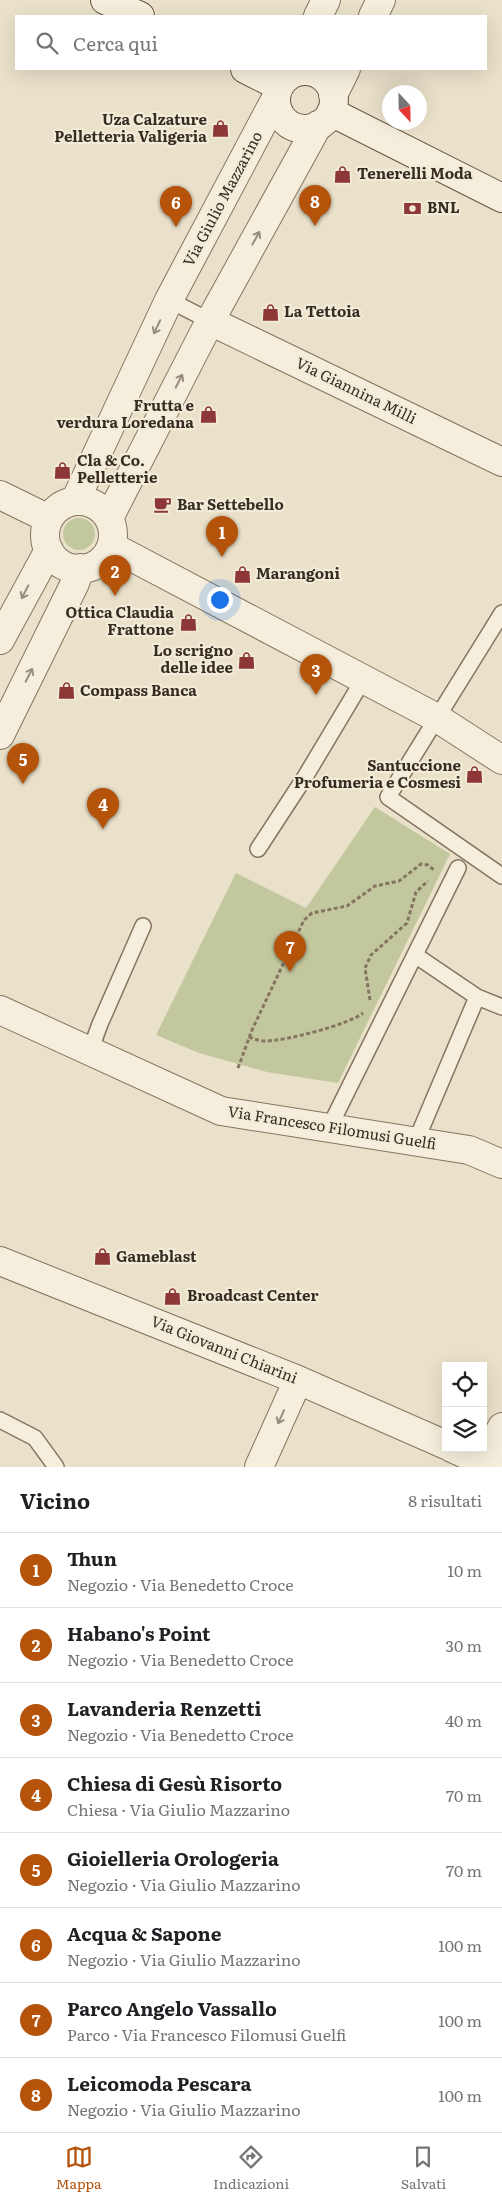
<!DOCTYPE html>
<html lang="it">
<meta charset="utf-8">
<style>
body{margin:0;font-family:Literata,serif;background:#f6f6f6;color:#202124}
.controls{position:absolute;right:15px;bottom:15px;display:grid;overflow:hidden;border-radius:0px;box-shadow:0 5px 20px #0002}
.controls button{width:45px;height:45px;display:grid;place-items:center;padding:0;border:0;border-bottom:1px solid #e0e0e0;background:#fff;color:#202124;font:25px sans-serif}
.compass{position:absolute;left:382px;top:85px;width:45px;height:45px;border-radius:50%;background:#fff;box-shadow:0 5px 20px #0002;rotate:158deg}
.you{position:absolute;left:219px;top:599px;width:18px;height:18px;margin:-12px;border:4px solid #fff;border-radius:50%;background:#1a73e8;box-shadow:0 0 0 8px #1a73e833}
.badge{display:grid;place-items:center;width:32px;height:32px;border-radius:50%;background:#b45309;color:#fff;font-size:16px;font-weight:700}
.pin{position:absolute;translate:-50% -41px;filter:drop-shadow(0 1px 2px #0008)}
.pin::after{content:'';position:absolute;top:26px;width:18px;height:15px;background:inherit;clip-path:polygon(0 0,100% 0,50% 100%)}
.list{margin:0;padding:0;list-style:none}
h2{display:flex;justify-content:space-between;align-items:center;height:65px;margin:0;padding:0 20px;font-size:21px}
h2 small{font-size:16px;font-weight:400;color:#757577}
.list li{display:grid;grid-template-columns:32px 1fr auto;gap:15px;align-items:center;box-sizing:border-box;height:75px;padding:0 20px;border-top:1px solid #e0e0e0}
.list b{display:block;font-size:19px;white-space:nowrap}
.list p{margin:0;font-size:16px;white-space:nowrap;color:#757577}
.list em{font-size:16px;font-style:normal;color:#757577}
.icon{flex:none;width:28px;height:28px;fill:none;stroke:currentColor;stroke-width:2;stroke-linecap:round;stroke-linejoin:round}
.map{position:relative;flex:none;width:502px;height:1467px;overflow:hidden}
.search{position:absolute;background:#fff;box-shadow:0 5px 20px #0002;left:15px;right:15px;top:15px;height:55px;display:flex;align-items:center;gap:12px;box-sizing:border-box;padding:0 18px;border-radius:0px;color:#757577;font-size:19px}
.sheet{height:665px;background:#fff}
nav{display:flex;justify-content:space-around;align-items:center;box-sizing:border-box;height:70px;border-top:1px solid #e0e0e0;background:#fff;font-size:14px;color:#757577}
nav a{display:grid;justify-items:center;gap:2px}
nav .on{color:#b45309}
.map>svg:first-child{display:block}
.green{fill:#c2c79e}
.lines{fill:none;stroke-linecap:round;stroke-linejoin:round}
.service-casing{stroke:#857460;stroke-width:18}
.minor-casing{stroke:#857460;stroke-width:30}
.secondary-casing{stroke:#675543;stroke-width:30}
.path{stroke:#857460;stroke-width:3;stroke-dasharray:4 2.5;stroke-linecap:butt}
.service{stroke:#f6eedc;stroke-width:15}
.minor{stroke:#f6eedc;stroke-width:28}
.secondary{stroke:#f6eedc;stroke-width:28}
.oneway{stroke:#968d7f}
.labels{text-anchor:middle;stroke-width:4.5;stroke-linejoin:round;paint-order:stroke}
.poi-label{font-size:15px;font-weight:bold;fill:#372c22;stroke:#f2ebd8;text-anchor:start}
.street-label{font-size:15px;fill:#372c22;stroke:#f2ebd8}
</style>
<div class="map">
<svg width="502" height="1467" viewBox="0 0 502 1467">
<rect width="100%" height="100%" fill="#eae1ca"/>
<!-- green -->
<path class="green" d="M63 534a16 16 0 1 1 32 0a16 16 0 1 1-32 0Z
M375,807L450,854L338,1083L267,1072L199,1053L156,1035L236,873L306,908Z"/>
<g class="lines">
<defs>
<path id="service" d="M169,300L210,321
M502,613L388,797L502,876
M258,849L305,777L363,680
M415,955L477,997L416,1141
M477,997L502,1007
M90,1051L100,1024L143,926
M329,1128L458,868
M0,1420L35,1438L56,1467"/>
<path id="minor" d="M318,16L326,0
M373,16L381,0
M288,76L293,69
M333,95L346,69
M210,321L502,462
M0,495L49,519
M75,501L169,300L276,98
M45 535a34 34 0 1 1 68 0a34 34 0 1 1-68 0Z
M109,518L210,321L318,125
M111,546L437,718L502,760
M0,640L49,550
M0,735L75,583L80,568
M0,1010L221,1111L469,1150L502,1164
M0,1261L298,1380L446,1445
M452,1448L494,1467
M259,1467L298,1380
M481,1467L502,1427"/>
<path id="secondary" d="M105,0L140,16
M245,69L279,86
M276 100a29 29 0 1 1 58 0a29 29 0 1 1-58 0Z
M331,112L502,198"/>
</defs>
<!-- service casing -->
<use href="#service" class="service-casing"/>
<!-- minor casing -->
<use href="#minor" class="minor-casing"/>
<!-- secondary casing -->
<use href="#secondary" class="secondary-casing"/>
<!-- path -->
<path class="path" d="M370,1000L365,968L371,955L407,923L416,892L428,881
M249,1037C254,1039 259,1041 265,1041C285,1041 348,1025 363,1013
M238,1068L252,1030L304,920L312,913L347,906L375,886L399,881L421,864L428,865L434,870"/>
<!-- service -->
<use href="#service" class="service"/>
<!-- minor -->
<use href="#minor" class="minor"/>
<!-- secondary -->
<use href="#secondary" class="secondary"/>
</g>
<!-- one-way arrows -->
<defs><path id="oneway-shaft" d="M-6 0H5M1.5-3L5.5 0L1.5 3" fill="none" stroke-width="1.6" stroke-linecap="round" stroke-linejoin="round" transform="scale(1.25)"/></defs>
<g class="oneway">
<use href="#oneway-shaft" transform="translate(256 238) rotate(-61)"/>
<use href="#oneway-shaft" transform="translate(157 327) rotate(115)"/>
<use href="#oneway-shaft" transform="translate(179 381) rotate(-63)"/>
<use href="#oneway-shaft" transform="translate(25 592) rotate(117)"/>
<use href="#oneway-shaft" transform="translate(29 675) rotate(-63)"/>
<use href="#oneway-shaft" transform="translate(281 1417) rotate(114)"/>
</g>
<!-- icons -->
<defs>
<symbol id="shop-bare" viewBox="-9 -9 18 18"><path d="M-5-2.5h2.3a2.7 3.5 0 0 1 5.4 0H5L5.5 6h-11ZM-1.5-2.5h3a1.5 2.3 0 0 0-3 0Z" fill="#8d3736" stroke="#f2ebd8" stroke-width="2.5" paint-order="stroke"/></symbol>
<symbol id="bank-bare" viewBox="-9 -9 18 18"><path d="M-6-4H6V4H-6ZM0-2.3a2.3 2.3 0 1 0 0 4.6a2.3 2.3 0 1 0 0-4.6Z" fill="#8d3736" stroke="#f2ebd8" stroke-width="2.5" paint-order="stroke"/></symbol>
<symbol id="cafe-bare" viewBox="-9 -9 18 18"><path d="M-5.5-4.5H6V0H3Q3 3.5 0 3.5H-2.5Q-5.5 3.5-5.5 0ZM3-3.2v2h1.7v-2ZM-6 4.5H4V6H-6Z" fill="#8d3736" stroke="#f2ebd8" stroke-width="2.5" paint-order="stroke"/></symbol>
</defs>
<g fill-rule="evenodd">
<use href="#shop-bare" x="208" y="116" width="25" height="25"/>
<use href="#shop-bare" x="330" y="162" width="25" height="25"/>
<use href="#bank-bare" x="400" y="196" width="25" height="25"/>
<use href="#shop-bare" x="258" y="300" width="25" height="25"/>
<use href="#shop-bare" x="196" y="402" width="25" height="25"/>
<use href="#shop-bare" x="50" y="458" width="25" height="25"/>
<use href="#cafe-bare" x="150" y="492" width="25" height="25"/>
<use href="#shop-bare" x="230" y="562" width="25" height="25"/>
<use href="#shop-bare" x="176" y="610" width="25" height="25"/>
<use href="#shop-bare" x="234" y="648" width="25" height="25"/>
<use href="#shop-bare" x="54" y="678" width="25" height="25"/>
<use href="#shop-bare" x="462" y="762" width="25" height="25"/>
<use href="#shop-bare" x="90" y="1244" width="25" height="25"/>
<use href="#shop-bare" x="160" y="1284" width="25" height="25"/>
</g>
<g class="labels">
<!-- poi labels -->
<g class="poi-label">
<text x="207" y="125" text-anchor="end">Uza Calzature<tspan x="207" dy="17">Pelletteria Valigeria</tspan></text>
<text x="357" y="179">Tenerelli Moda</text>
<text x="427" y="213">BNL</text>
<text x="284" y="317">La Tettoia</text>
<text x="194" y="411" text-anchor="end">Frutta e<tspan x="194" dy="17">verdura Loredana</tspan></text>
<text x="77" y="466">Cla &amp; Co.<tspan x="77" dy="17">Pelletterie</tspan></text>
<text x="177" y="510">Bar Settebello</text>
<text x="256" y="579">Marangoni</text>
<text x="174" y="618" text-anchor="end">Ottica Claudia<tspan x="174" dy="17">Frattone</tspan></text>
<text x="233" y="656" text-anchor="end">Lo scrigno<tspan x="233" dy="17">delle idee</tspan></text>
<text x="80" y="696">Compass Banca</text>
<text x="461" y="771" text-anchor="end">Santuccione<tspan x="461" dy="17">Profumeria e Cosmesi</tspan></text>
<text x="116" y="1262">Gameblast</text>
<text x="187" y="1301">Broadcast Center</text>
</g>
<!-- street labels -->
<g class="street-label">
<text transform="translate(223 199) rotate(-62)" y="5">Via Giulio Mazzarino</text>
<text transform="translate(356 391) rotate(26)" y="5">Via Giannina Milli</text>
<text transform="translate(332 1128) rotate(9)" y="5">Via Francesco Filomusi Guelfi</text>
<text transform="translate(224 1350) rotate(22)" y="5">Via Giovanni Chiarini</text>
</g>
</g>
</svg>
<div class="controls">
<button><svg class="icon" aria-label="locate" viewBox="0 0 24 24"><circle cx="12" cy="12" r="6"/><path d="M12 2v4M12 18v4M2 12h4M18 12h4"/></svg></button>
<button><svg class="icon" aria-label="layers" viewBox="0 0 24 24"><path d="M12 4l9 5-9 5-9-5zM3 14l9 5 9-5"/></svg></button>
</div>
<svg class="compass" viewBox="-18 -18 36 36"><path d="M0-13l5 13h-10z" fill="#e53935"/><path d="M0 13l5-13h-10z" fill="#757577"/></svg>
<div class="you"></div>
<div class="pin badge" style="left:222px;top:557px">1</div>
<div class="pin badge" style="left:115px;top:596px">2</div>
<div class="pin badge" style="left:316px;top:695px">3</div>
<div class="pin badge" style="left:103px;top:829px">4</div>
<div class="pin badge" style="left:23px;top:784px">5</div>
<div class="pin badge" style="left:176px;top:227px">6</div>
<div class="pin badge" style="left:290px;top:972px">7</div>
<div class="pin badge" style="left:315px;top:226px">8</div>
<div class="search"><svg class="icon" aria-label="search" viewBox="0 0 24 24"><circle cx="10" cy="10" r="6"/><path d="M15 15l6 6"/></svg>Cerca qui</div>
</div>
<section class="sheet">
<h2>Vicino<small>8 risultati</small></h2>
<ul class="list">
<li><span class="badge">1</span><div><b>Thun</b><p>Negozio · Via Benedetto Croce</p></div><em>10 m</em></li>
<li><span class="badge">2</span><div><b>Habano's Point</b><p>Negozio · Via Benedetto Croce</p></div><em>30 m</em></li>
<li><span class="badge">3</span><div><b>Lavanderia Renzetti</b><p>Negozio · Via Benedetto Croce</p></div><em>40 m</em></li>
<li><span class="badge">4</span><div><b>Chiesa di Gesù Risorto</b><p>Chiesa · Via Giulio Mazzarino</p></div><em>70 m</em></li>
<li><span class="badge">5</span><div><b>Gioielleria Orologeria</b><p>Negozio · Via Giulio Mazzarino</p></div><em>70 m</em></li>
<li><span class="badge">6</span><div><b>Acqua &amp; Sapone</b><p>Negozio · Via Giulio Mazzarino</p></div><em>100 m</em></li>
<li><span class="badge">7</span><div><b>Parco Angelo Vassallo</b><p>Parco · Via Francesco Filomusi Guelfi</p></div><em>100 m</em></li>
<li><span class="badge">8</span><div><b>Leicomoda Pescara</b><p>Negozio · Via Giulio Mazzarino</p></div><em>100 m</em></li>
</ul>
</section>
<nav>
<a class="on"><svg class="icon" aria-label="map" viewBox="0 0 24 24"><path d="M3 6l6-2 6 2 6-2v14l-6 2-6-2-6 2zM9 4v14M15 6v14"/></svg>Mappa</a>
<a><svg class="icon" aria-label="directions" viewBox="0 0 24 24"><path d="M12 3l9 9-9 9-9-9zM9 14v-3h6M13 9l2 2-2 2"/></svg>Indicazioni</a>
<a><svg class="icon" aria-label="saved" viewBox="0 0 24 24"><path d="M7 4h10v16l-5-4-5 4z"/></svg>Salvati</a>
</nav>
